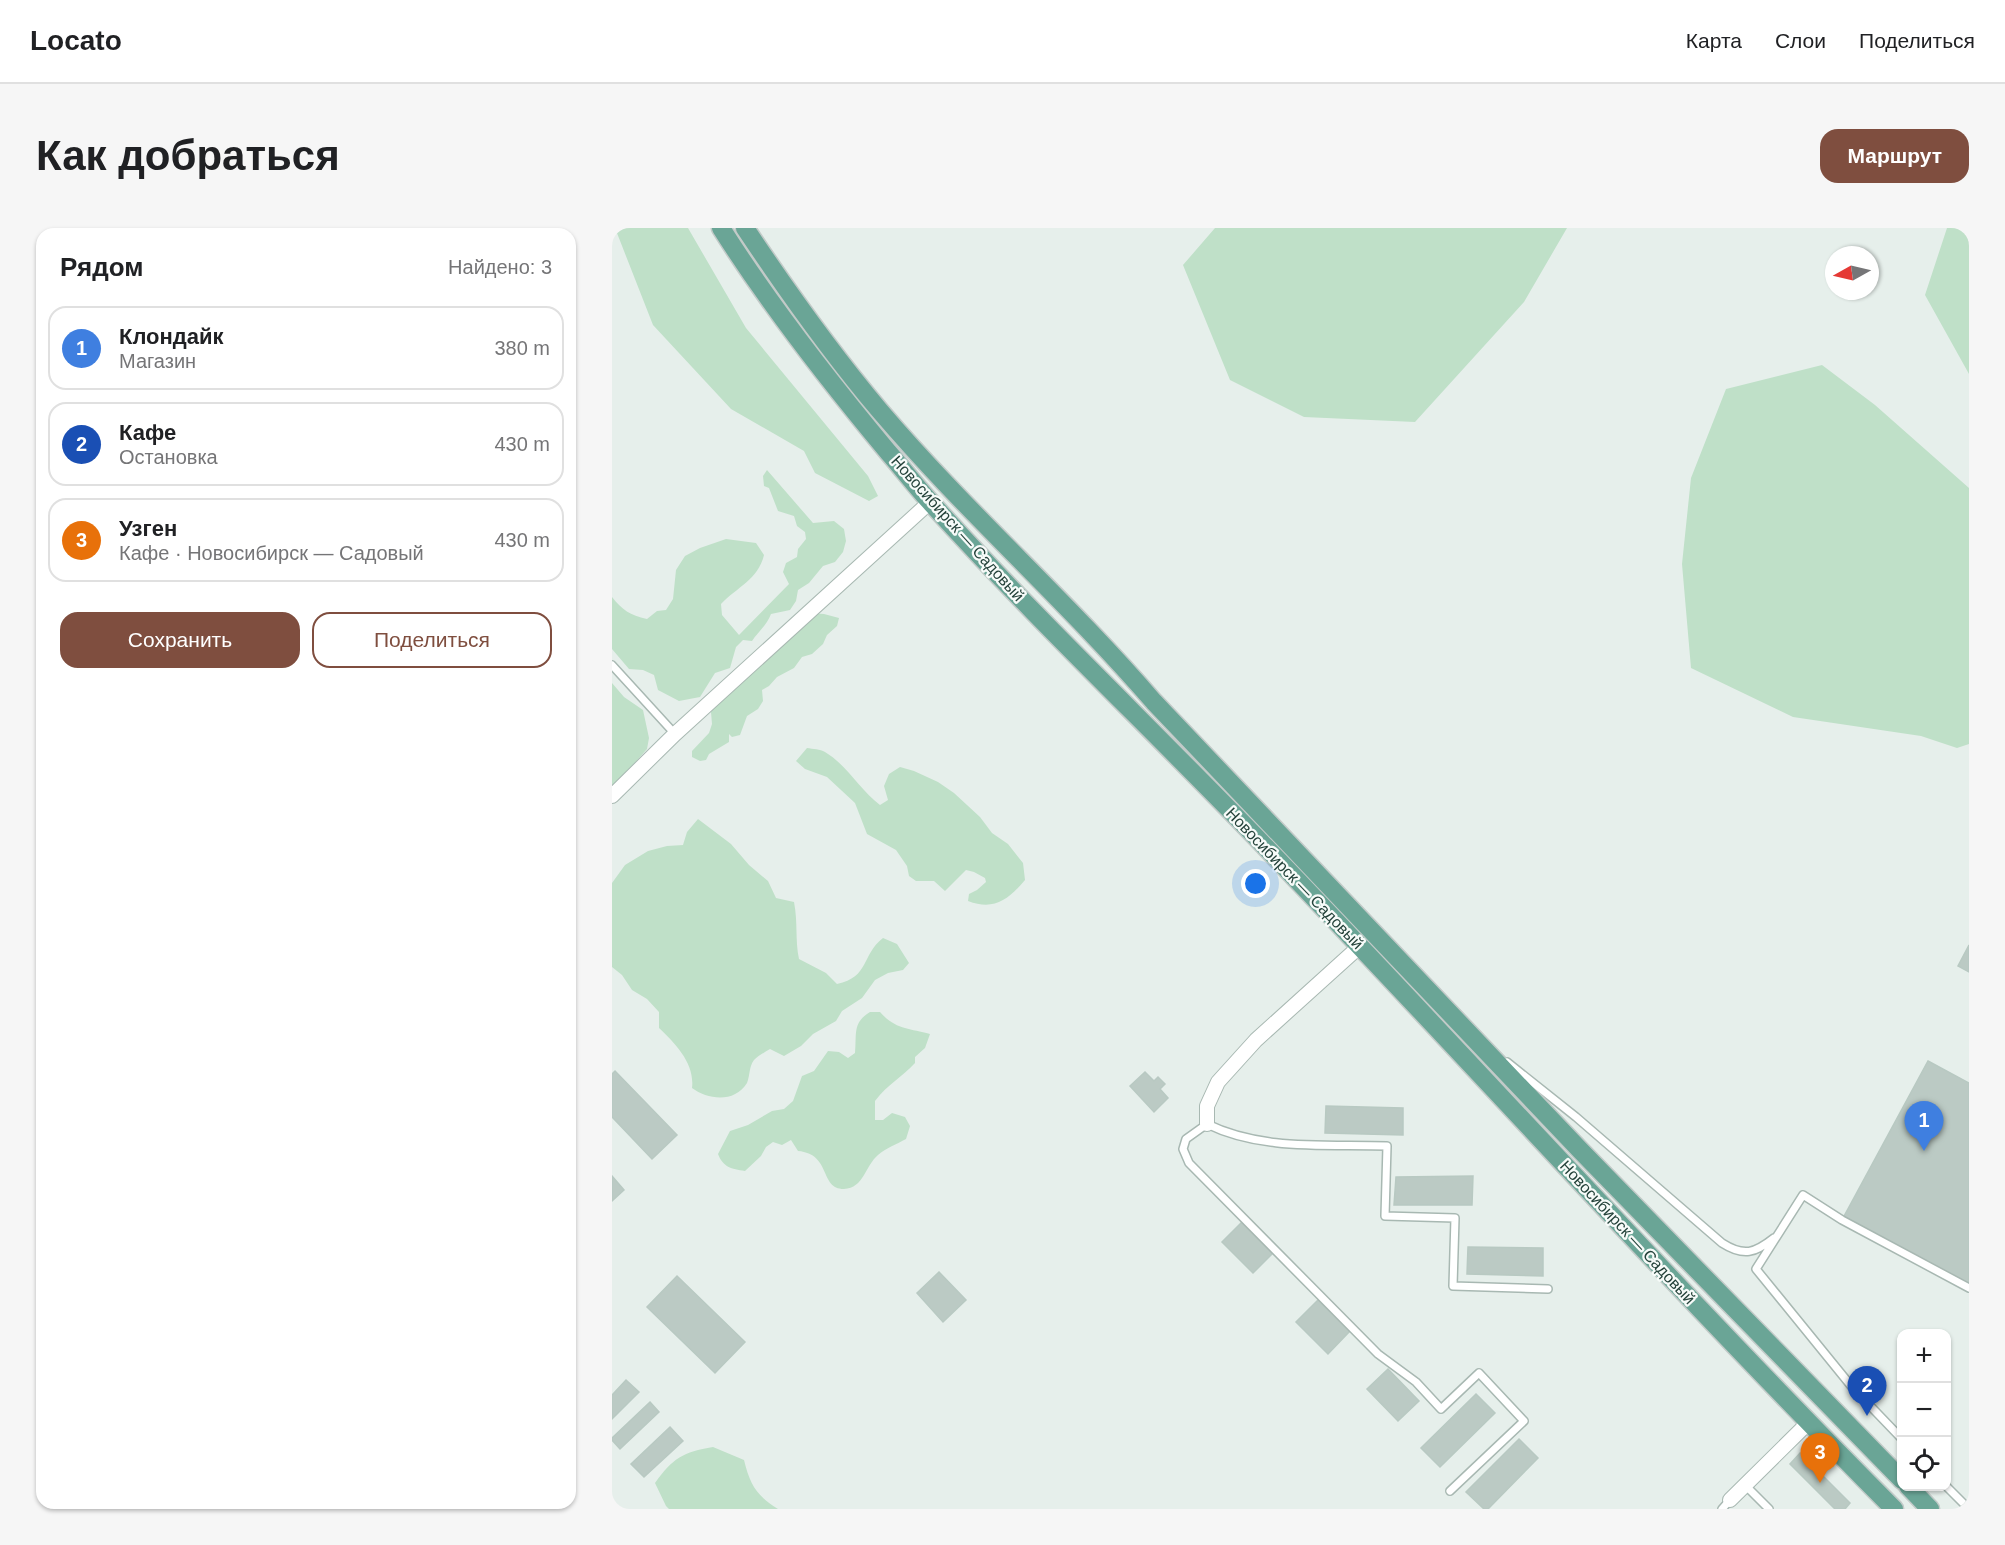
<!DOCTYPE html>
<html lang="ru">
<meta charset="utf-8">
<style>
body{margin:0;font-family:Helvetica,sans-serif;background:#f6f6f6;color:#202124}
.controls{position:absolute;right:18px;bottom:18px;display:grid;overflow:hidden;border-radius:12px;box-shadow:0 2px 4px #0004}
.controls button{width:54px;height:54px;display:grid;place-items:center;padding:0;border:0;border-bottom:2px solid #e0e0e0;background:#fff;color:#202124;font:30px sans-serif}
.compass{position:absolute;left:1213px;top:18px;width:54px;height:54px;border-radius:50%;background:#fff;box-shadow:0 2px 4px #0004;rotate:262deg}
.you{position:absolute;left:644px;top:656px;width:21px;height:21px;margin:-15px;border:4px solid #fff;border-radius:50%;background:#1a73e8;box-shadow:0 0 0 9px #1a73e833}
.badge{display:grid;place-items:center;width:39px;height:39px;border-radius:50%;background:#7f4e3f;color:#fff;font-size:20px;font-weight:700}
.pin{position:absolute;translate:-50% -50px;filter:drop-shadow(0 2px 3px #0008)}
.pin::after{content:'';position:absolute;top:32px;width:21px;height:18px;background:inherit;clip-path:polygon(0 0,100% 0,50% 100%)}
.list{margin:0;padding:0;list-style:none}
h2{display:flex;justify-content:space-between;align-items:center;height:78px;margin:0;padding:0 24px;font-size:26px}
h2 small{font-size:20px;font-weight:400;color:#757577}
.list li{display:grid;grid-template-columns:39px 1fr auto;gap:18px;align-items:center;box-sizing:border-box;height:84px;margin:0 12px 12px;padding:0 12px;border:2px solid #e0e0e0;border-radius:18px}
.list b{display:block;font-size:22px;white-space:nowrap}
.list p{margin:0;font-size:20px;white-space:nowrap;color:#757577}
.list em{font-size:20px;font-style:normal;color:#757577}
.actions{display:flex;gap:12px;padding:18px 24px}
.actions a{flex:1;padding:14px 0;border:2px solid #7f4e3f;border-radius:18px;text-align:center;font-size:21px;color:#7f4e3f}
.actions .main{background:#7f4e3f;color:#fff}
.icon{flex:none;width:33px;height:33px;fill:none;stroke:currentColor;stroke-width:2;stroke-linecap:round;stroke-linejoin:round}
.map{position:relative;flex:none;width:1357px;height:1281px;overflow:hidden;border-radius:18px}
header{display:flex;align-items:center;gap:36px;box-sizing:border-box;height:84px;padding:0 30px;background:#fff;border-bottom:2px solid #e0e0e0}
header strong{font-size:28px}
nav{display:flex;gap:33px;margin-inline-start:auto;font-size:21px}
.intro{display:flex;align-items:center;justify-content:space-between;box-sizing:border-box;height:144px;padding:0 36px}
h1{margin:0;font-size:42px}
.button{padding:15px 27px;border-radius:18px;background:#7f4e3f;color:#fff;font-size:21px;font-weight:700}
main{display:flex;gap:36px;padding:0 36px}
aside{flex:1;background:#fff;border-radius:18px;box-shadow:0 2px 4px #0004}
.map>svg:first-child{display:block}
.green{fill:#bfe0c8}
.building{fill:#bbcac4;stroke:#b8c9c2;stroke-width:1.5}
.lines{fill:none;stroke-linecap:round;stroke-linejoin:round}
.lane-casing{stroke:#a8b8b2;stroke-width:10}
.street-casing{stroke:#a8b8b2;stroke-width:16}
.primary-casing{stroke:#c2cac8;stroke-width:21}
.lane{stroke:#fff;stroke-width:7}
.street{stroke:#fff;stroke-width:14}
.primary{stroke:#6aa596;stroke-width:18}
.labels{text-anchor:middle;stroke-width:4.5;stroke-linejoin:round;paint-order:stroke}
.street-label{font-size:16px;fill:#24423a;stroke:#f7fbf9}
</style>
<header>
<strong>Locato</strong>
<nav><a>Карта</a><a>Слои</a><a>Поделиться</a></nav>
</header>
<div class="intro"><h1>Как добраться</h1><a class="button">Маршрут</a></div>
<main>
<aside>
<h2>Рядом<small>Найдено: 3</small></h2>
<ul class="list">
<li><span class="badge" style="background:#3f7fe0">1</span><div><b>Клондайк</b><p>Магазин</p></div><em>380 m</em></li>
<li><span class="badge" style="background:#1a4fb4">2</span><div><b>Кафе</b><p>Остановка</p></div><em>430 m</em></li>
<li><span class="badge" style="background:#e8710a">3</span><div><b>Узген</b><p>Кафе · Новосибирск — Садовый</p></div><em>430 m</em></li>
</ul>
<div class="actions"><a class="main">Сохранить</a><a>Поделиться</a></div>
</aside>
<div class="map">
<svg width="1357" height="1281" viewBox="0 0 1357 1281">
<rect width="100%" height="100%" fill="#e6efeb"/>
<!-- green -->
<path class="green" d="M3,0H76L134,100L256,248L266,268L257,273L203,245L192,223L119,181L41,97Z
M603,0H955L912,74L803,194L692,189L618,152L571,37Z
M1335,0H1357V146L1313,67Z
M1210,137L1263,177L1357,260V516L1345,520L1309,508L1181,489L1079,440L1070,336L1079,250L1114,161Z
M155,242L201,295L222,293L232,301L234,313L231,324L223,334L211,338L197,355L186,362L184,373L178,382L159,386C155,397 146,404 140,413L131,412L124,419L118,440L103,445L88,469L67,473L46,462L42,447L31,442L17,441L0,421V369C10,382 18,387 35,391L45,383L54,382L61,371L64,342L73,328L88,320L114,311L144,315L152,327C146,352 125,359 109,376L110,387L127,407L177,356L171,344L174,335L185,329L186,321L194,311L193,304L185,298L182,288L166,283L157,260L152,258L151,248Z
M198,385L212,386L227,390L225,398L215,407L211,416L200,426L190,429L182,440L165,449L157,458L150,462L151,473L146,481L135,488L128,507L120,509L117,506V514L97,526L94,532L88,533L80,529V523L97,505L100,496L99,484L104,475Z
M0,455L12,469L31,482L37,510L35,521L0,561Z
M195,520C201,521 208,521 213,524C235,537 248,562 268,577L276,572L272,558L277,546L288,539L302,543L326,554L342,565L368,589L380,605L396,616L411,635L413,652C396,672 382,683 356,673L357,666L365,662L374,654L373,650L362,644L354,642L333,663L322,653H304L297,648L295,638L284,622L255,606L243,575L215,549L193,541L184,533Z
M86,591L119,616L137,637L156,653L164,670L182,674C186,694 183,712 187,731L214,745L225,756C258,749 249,727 271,710L285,716L297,735L291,742L276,745L263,752L250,770L230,783L224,793L201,806L189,818L172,828L158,821C153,824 146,828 142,832C137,838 138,848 135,855C123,875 96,872 80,860C83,836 64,816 47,800V784L35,771L20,762L10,747L0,739V655L13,637L36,623L55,618L71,617L75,604Z
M258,784H268C284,802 297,800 318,806L313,820L303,829V835C290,849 276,856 263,873V892H271L280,885L293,889L298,898L294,911C285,916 274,920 266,927C253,938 252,960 232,961C207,961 220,926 186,923L179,912L170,917L161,914L154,919L149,928L133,943C119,941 111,939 106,926L118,903L136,897L160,883L172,881L181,873L190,848L202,843L216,823L227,824L236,830L243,825C245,806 240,795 258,784Z
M101,1219L132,1232C138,1257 145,1268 166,1281H57L54,1278L43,1255C61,1230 71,1224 101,1219Z"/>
<!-- building -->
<path class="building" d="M1357,717V744L1346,738Z
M1316,833L1357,855V1060L1230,992Z
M3,843L65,907L40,931L0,889V846Z
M533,844L542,853L546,849L553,856L548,861L556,870L542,884L518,858Z
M714,878L791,880V907L713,905Z
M0,948L12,962L0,973Z
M861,948L860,977H782L784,949Z
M631,993L662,1024L641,1045L610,1014Z
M856,1019L931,1020V1048L855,1046Z
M327,1044L354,1072L331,1094L305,1065Z
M65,1048L133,1114L103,1145L35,1079Z
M706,1072L738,1103L716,1126L684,1094Z
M776,1141L807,1173L786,1193L755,1161Z
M14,1152L27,1164L0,1191V1167Z
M864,1166L883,1185L828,1239L809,1220Z
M38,1174L47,1184L8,1221L0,1212V1210Z
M58,1199L71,1213L32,1249L19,1236Z
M907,1211L926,1230L876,1281H872L854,1264Z
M1188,1225L1238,1275L1233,1281H1223L1178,1236Z"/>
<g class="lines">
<defs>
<path id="lane" d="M0,437L63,506
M895,834L964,889L1110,1015C1132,1029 1143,1025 1162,1010
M1290,1211L1240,1159L1144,1041L1191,967L1230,992L1357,1060
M1133,1257L1157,1281
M1334,1258L1357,1281
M838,1263L912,1193L867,1145L829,1181L804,1154L766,1126L577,935L571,921L574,911L595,896C650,923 715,916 775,918L773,988L843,990L841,1058L936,1061
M1110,1281L1118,1272"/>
<path id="street" d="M0,568L63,506L318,274
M595,896V878L606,854L644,812L748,718
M1118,1272L1196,1195"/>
<path id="primary" d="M109,0C159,79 216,152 276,224C291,241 305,260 321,277C425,392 537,498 644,609C858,832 1064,1062 1282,1281
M133,0C175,63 219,125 268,183C354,284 455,373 542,474L968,922L1290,1252
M1296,1258L1318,1281"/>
</defs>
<!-- lane casing -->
<use href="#lane" class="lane-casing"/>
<!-- street casing -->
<use href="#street" class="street-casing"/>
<!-- primary casing -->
<use href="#primary" class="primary-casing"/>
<!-- lane -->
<use href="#lane" class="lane"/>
<!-- street -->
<use href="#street" class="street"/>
<!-- primary -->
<use href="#primary" class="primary"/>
</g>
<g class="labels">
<!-- street labels -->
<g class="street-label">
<text transform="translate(346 300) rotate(48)" y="6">Новосибирск — Садовый</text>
<text transform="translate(683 650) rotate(46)" y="6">Новосибирск — Садовый</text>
<text transform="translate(1016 1004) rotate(47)" y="6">Новосибирск — Садовый</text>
</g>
</g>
</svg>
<div class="controls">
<button>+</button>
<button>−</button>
<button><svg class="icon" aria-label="locate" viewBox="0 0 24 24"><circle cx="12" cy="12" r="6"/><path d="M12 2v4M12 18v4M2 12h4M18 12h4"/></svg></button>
</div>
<svg class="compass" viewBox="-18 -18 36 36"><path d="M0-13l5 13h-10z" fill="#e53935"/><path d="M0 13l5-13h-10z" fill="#757577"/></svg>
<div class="you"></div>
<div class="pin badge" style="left:1312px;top:923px;background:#3f7fe0">1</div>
<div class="pin badge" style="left:1255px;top:1188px;background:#1a4fb4">2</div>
<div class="pin badge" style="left:1208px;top:1255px;background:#e8710a">3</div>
</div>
</main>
